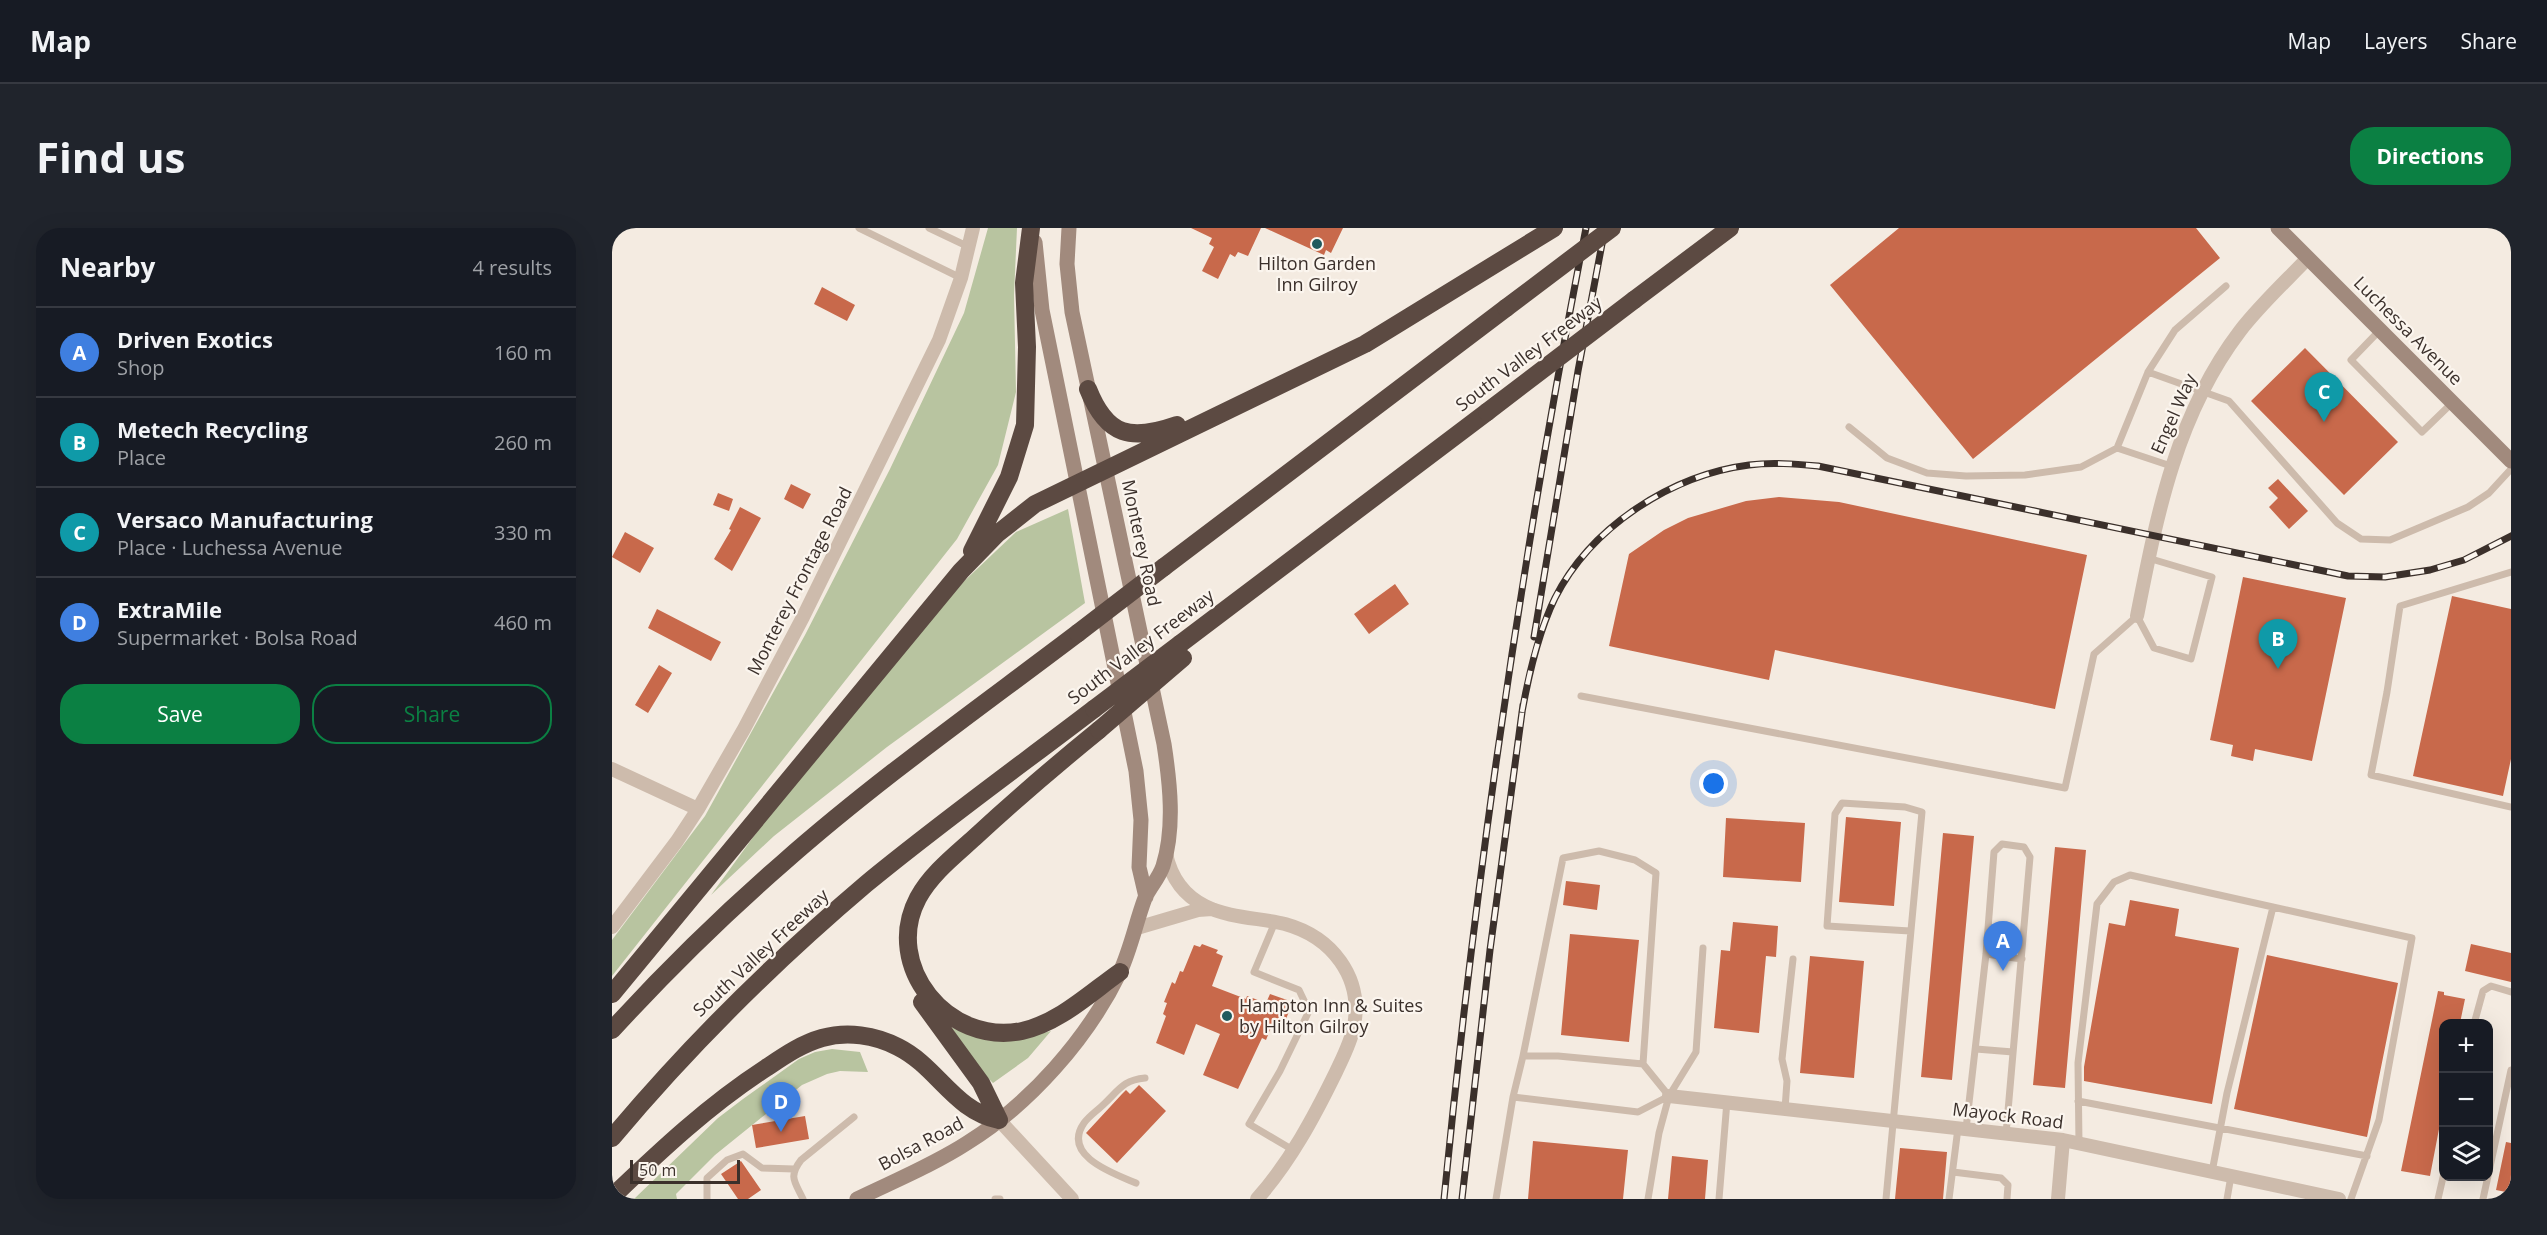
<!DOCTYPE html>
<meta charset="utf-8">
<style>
body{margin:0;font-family:"Open Sans",sans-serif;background:#20242c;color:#f1f3f6}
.controls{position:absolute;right:18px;bottom:18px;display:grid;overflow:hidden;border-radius:12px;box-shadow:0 6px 24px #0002}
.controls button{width:54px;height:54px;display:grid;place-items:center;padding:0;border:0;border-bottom:2px solid #363941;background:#171b24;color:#f1f3f6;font:30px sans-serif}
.scale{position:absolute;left:18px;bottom:15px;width:110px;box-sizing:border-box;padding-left:6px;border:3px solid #3b302b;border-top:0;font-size:16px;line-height:21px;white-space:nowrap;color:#3b302b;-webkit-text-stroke:4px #fbf5ee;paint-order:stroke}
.you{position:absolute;left:1102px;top:556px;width:21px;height:21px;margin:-15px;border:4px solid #fff;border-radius:50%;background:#1a73e8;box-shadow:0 0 0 9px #1a73e833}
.badge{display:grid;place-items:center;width:39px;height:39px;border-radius:50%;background:#0b8043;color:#fff;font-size:20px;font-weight:700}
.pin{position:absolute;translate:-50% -50px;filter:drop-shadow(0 2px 3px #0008)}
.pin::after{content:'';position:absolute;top:32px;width:21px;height:18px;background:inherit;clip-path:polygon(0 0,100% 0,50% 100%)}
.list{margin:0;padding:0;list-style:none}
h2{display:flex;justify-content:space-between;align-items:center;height:78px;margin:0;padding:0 24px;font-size:26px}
h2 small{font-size:20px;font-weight:400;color:#9ea1a6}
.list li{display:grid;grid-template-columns:39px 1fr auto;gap:18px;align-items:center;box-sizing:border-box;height:90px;padding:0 24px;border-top:2px solid #363941}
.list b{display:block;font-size:22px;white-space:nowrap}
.list p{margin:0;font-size:20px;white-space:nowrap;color:#9ea1a6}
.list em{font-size:20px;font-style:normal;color:#9ea1a6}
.actions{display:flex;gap:12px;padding:18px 24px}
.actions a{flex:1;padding:14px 0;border:2px solid #0b8043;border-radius:24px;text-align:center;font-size:21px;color:#0b8043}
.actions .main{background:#0b8043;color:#fff}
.icon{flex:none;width:33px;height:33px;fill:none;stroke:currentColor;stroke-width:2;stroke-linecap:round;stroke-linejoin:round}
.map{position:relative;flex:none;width:1899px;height:971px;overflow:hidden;border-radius:24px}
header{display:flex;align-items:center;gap:36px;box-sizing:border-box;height:84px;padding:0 30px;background:#171b24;border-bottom:2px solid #363941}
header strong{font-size:28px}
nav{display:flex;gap:33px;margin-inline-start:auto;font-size:21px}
.intro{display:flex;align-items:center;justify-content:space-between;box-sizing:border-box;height:144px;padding:0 36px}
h1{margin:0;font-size:42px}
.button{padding:15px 27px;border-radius:24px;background:#0b8043;color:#fff;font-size:21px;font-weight:700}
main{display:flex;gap:36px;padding:0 36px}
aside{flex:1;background:#171b24;border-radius:24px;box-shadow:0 6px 24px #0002}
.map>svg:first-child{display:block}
.green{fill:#b8c4a0}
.building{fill:#c8694b}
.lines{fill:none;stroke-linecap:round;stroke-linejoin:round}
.lane{stroke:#cdbbac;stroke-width:7}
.street{stroke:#cdbbac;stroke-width:14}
.secondary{stroke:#a18a7d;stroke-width:15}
.highway{stroke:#5c4a42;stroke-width:18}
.rail-casing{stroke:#3b302b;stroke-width:7}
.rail{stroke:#fbf5ee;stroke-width:4.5;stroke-dasharray:14;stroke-linecap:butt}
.highway-bridge{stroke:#5c4a42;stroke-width:18}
.poi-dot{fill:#1f5a5e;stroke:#fbf5ee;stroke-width:2}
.labels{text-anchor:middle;stroke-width:4.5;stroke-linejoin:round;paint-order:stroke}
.poi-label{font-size:18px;fill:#3b302b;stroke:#fbf5ee}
.street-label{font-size:18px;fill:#3b302b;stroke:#fbf5ee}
</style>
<header>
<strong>Map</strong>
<nav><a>Map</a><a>Layers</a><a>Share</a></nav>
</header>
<div class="intro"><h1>Find us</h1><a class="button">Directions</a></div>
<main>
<aside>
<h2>Nearby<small>4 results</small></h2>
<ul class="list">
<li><span class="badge" style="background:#3f7fe0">A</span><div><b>Driven Exotics</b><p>Shop</p></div><em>160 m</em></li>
<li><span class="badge" style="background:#0f9aa8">B</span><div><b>Metech Recycling</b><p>Place</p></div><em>260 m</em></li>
<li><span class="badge" style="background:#0f9aa8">C</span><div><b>Versaco Manufacturing</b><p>Place · Luchessa Avenue</p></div><em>330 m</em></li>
<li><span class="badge" style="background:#3f7fe0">D</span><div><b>ExtraMile</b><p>Supermarket · Bolsa Road</p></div><em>460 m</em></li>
</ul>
<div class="actions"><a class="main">Save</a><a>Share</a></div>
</aside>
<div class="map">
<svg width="1899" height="971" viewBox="0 0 1899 971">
<rect width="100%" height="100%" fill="#f4ebe1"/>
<!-- green -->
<path class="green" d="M376,0H405L402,67L404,164L386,237L345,311L0,748V712L93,588L193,407L278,241L352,85Z
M456,281L473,375L275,519L162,608L99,667L180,556L346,359L404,304Z
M339,799L350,804L410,810L439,803L416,830L381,855L370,844Z
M220,821L248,824L256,844L228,843L215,846L190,857L103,927L64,966L65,971H22L106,890L131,871L187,831L203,824Z"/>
<!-- building -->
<path class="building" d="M579,0H649L636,28L626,24L623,29L618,26L606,51L590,43L602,19L597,16L600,10Z
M653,0H731L719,25L714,22L712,27Z
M1287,0H1584L1608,30L1361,231L1218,57Z
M210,59L243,77L235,93L202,76Z
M1693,120L1786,214L1732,267L1639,173Z
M1666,251L1696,283L1677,301L1657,279L1666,270L1656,260Z
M179,256L199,266L191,281L172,271Z
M106,265L121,271L117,283L101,277Z
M1167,269L1227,274L1475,327L1443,481L1163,422L1157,452L997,418L1017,326L1052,302L1076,290L1134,273Z
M128,279L149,290L120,343L102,331L119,302L117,301Z
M13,304L42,320L28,345L0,329Z
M1631,349L1734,370L1700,533L1643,521L1641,533L1619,528L1621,517L1598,512Z
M783,356L797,376L757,406L742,386Z
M1840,368L1899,381V531L1891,568L1801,548Z
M45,381L109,414L99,433L36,400Z
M47,437L60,445L36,485L23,477Z
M1234,589L1289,594L1282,678L1227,674Z
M1114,590L1193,595L1189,654L1111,649Z
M1331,605L1362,608L1340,852L1309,849Z
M1443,619L1474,622L1453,860L1421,857Z
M954,653L988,657L985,682L951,677Z
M1518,672L1567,681L1563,708L1627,720L1600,876L1472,853V839L1497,695L1513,698Z
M1121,694L1166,698L1164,729L1154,728L1147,805L1102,800L1109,722L1118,723Z
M958,706L1027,712L1017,814L949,807Z
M590,716L606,722L604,725L611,728L600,758L634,771L635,768L654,775L658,766L675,772L678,781L672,796L662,792L654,812L650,810L626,861L591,847L608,806L584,796L572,827L544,815L554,788L551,786L555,775L552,774L560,754L563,756L568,743L571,744L582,717L588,719Z
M1859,716L1899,725V754L1853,743Z
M1655,727L1786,755L1755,909L1622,881Z
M1198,728L1252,733L1242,850L1188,845Z
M1826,763L1832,764V767L1853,771L1848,795H1832V875L1818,948L1789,943Z
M527,857L554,883L505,935L474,905L510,866L514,862L518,866Z
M193,888L197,911L144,920L140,897Z
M921,913L1016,922L1011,971H916Z
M1894,914L1899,915V965L1884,962Z
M1288,920L1335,924L1331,971H1283Z
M1060,928L1096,932L1093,971H1056Z
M129,933L149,962L136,971H126L109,946Z"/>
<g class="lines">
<!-- lane -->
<path class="lane" d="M247,0L349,50
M317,0L357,19
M1768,102L1739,132L1810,204L1840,175
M1536,144L1563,102L1614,58
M1237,199L1275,230L1315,245L1354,248L1413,247L1469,239L1505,220
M1559,238L1505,220L1536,144L1617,173L1725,295L1749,311L1778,312L1856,279L1877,265L1899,241
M1899,344L1788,378L1775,464L1759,547L1899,579
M969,468L1453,560L1482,426L1525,388L1542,420L1579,431L1600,349L1536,330
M663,694L642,744L687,762L697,783L668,843L637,896L681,922
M1374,726L1410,731
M1862,796L1871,763L1879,758L1899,764
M1364,821L1401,824
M1031,836L1044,645L1023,632L987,623L951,630L911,828H946L1031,836L1057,868
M901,869L911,828
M1466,873L1755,928
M1173,881L1175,853L1170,831L1181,731
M1354,901L1374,726L1382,624L1390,616L1412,619L1418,629L1394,906
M1467,916L1466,835L1485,676L1502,654L1518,647L1800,710L1767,892L1739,971
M1341,944L1389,950L1396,957L1395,971
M1600,944L1615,865L1661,679
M1876,948L1899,842
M524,955C503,946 449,928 472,895C477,888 486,882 492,876C507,862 511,852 533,850
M95,971V950L115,932L131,926L150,940L182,941
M191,971C183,954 176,949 189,932L242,889
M383,971H388
M884,971L901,869L1026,884L1057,868
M1036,971L1047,905L1057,868L1084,824L1091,720
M1107,971L1115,873
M1274,971L1310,584L1293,579L1230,575L1223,586L1215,698L1298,703
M1337,971L1346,900
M1615,971L1619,948
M1826,971L1832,945
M1871,971L1876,948"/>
<!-- street -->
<path class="street" d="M1525,388C1545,287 1564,187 1628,103C1648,77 1673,54 1696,30
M0,541L86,581
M554,626C559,649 571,667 593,678C617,690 648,690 673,696C720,709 751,749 742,798C739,814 731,829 724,844C702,889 678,934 645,971
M0,699L65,613L86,581L132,501L191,389L327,112L349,50L361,0
M525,700L586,682L600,681
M1057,868L1451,912L1727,971
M387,892L460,971
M1446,971L1451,912"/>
<!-- secondary -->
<path class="secondary" d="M1666,0L1899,233
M423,14L430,82L524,543L529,592L527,639L534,669
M245,971C282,953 321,937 355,915C418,876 476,810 508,744C519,720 524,694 533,670C538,659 547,650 551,638C563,600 558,555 552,516L460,84L455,36L457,0"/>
<!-- highway -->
<path class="highway" d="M1022,72L1118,0
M476,161C495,209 519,213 565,197
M360,323L397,249L413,197L415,119L412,55L419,0
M552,339L894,80
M568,416L875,184
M487,502C444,537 403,572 362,610C342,628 319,646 306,670C270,738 336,818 410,803C447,795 478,765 508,744
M0,766L349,343L385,306L423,276L753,116L942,0
M310,774L369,855L387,892
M0,802C54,743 111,687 172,634C265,552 367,480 466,405
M0,910C77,818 162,734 254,656C328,595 406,539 482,481
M0,969C49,922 97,877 154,840C172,828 189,816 210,810C235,803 263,807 286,819C326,839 341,882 387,892"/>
<defs>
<path id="rail" d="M922,409L966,143L993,0
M910,484C917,445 926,405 943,370C979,299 1059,247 1137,237C1160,234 1183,236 1206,238L1736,348L1773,349L1818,342L1852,332L1899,308
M832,971C864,646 911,321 974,0
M850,971L878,722L911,477"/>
</defs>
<!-- rail casing -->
<use href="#rail" class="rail-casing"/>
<!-- rail -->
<use href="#rail" class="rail"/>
<!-- highway-bridge -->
<path class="highway-bridge" d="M894,80L1000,0
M875,184L1022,72
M466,405L552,339
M482,481L568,416
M487,502L571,430"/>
</g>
<!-- markers -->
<g class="poi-dot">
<circle cx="705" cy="16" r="6"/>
<circle cx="615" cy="788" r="6"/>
</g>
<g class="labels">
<!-- poi labels -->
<g class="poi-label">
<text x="705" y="42">Hilton Garden<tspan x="705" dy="21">Inn Gilroy</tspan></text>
<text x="627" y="784" text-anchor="start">Hampton Inn &amp; Suites<tspan x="627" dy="21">by Hilton Gilroy</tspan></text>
</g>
<!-- street labels -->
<g class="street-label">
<text transform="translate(1796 103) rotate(45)" y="6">Luchessa Avenue</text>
<text transform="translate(917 126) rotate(-37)" y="6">South Valley Freeway</text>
<text transform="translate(1562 186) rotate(-66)" y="6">Engel Way</text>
<text transform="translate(529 315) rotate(78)" y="6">Monterey Road</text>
<text transform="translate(188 353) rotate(-63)" y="6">Monterey Frontage Road</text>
<text transform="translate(529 419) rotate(-37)" y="6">South Valley Freeway</text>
<text transform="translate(149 725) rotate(-43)" y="6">South Valley Freeway</text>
<text transform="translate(1396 888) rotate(7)" y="6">Mayock Road</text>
<text transform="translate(309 916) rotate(-28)" y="6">Bolsa Road</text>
</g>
</g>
</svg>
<div class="controls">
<button>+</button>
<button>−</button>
<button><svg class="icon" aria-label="layers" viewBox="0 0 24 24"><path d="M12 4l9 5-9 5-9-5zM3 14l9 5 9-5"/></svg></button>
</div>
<div class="scale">50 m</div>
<div class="you"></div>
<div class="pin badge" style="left:1391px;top:743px;background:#3f7fe0">A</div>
<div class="pin badge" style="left:1666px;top:441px;background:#0f9aa8">B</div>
<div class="pin badge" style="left:1712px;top:194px;background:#0f9aa8">C</div>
<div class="pin badge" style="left:169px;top:904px;background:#3f7fe0">D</div>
</div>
</main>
